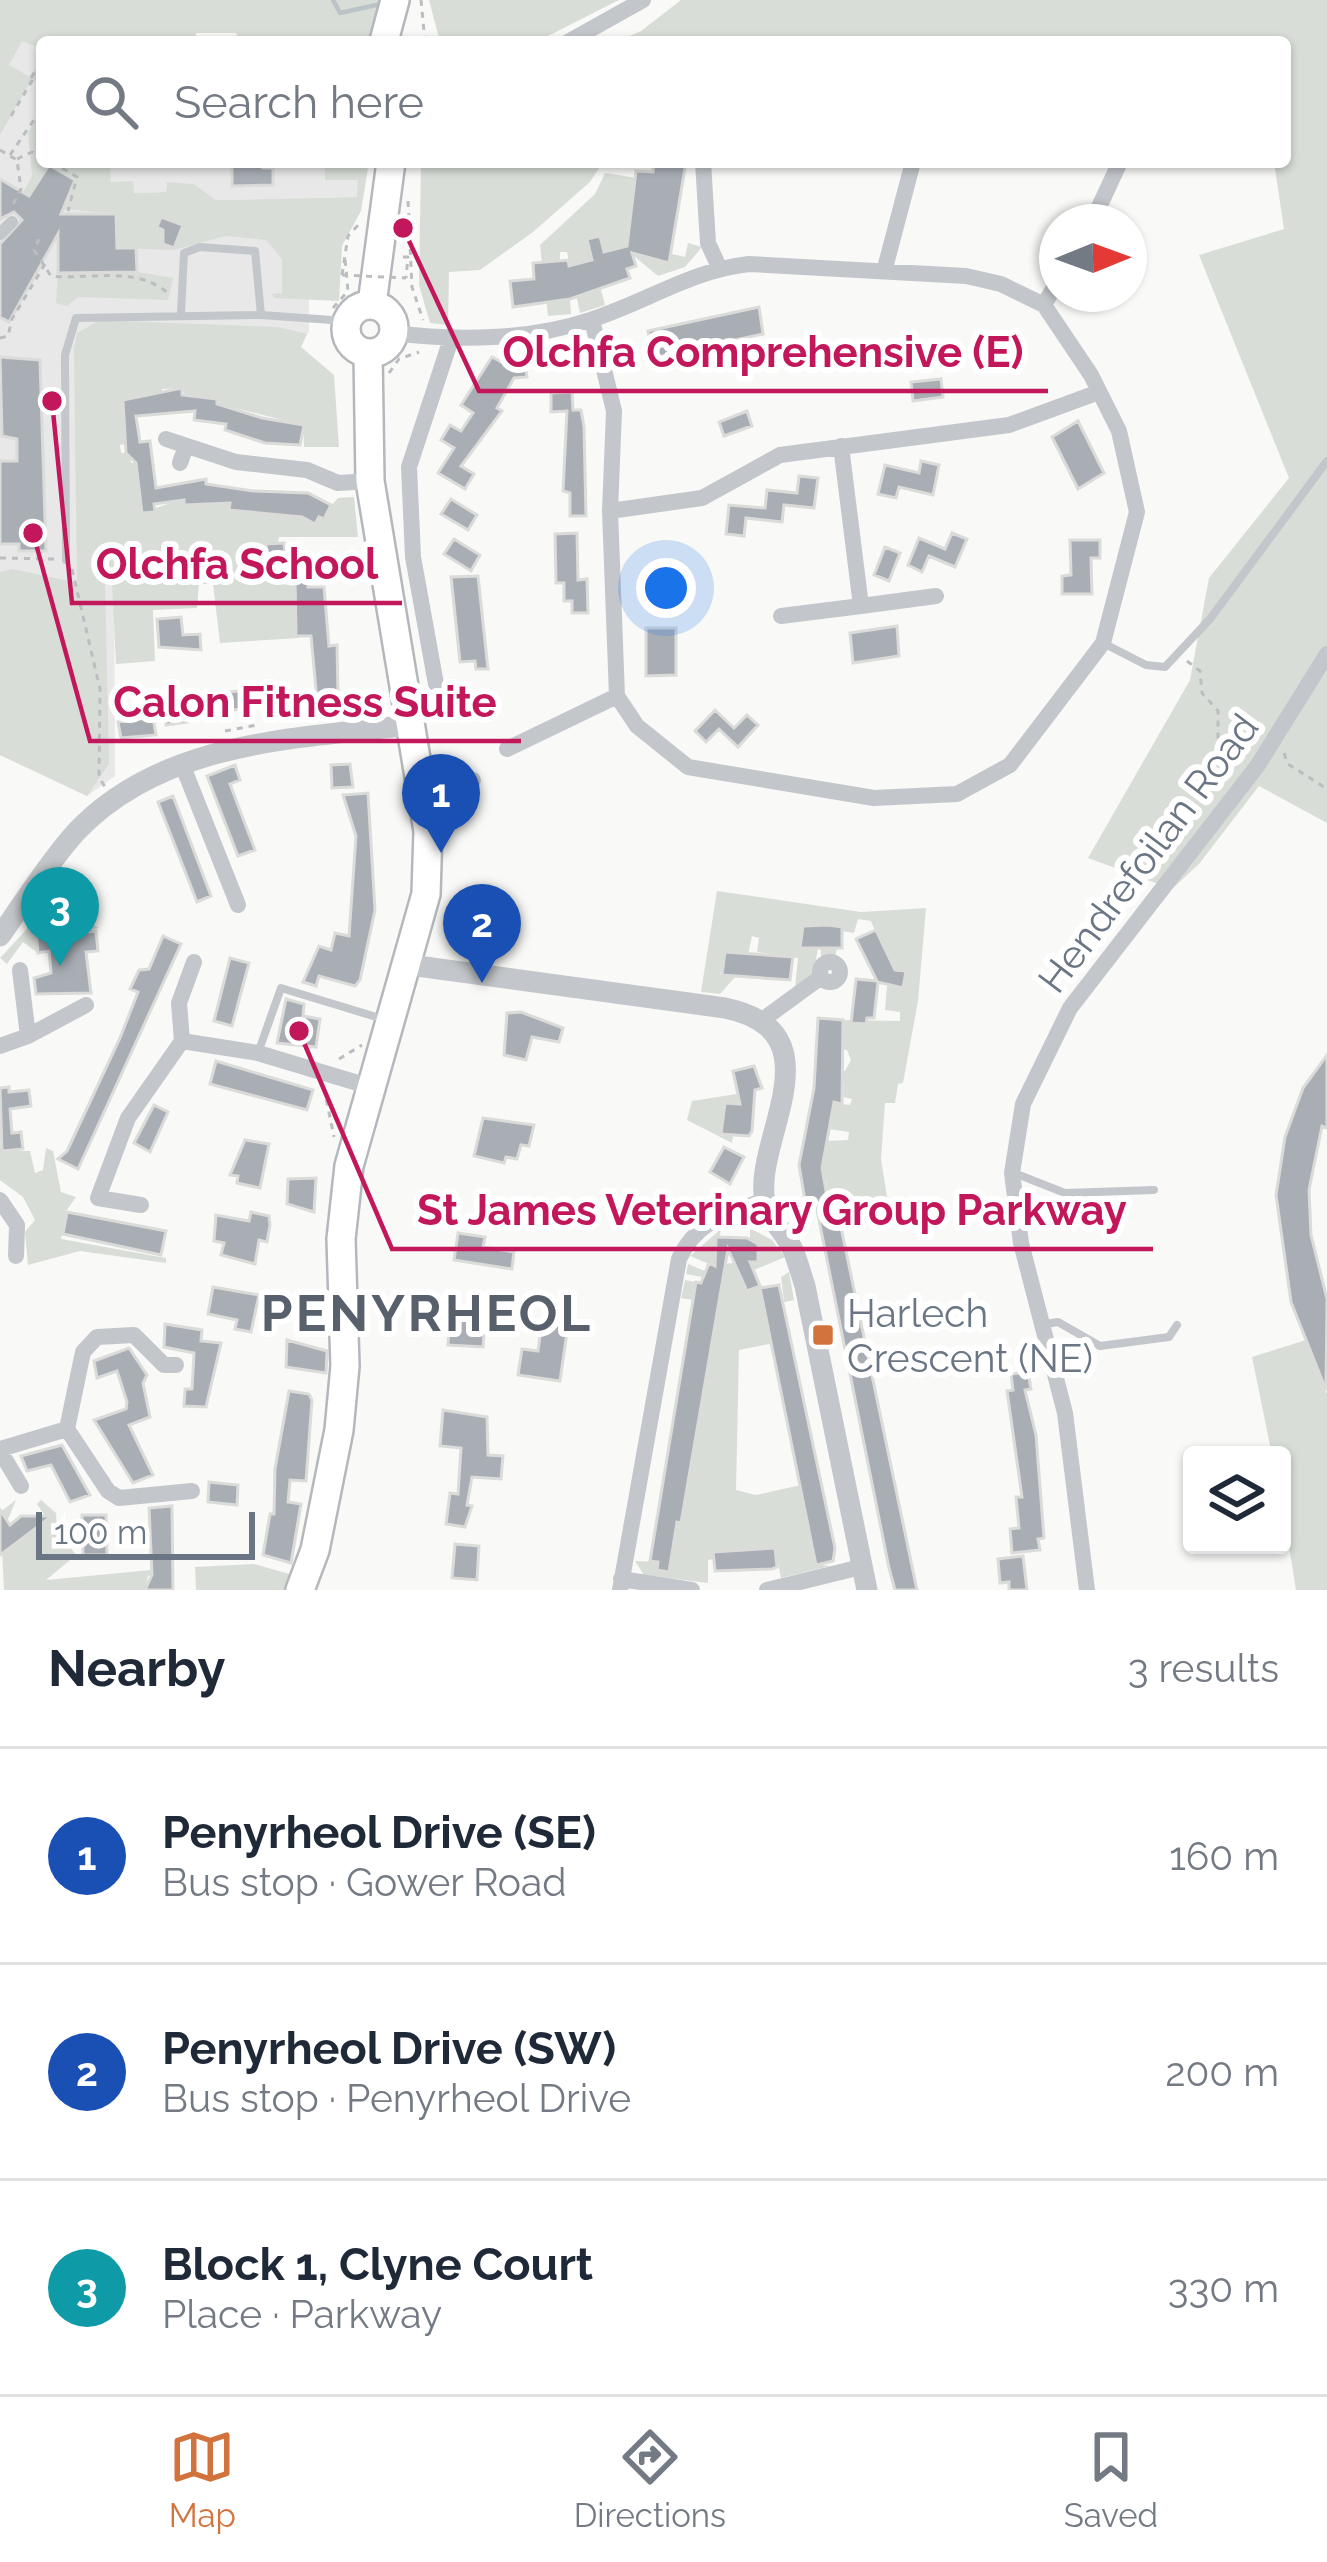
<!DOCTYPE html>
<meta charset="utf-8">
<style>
body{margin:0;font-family:Raleway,sans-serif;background:#f2f2f3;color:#1f2937}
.controls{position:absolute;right:36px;bottom:36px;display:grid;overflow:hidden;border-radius:12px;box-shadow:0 3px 9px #0004}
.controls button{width:108px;height:108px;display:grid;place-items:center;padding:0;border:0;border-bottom:3px solid #e0e1e3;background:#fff;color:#1f2937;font:60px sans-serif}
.compass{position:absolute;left:1039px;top:204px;width:108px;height:108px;border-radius:50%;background:#fff;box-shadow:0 3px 9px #0004;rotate:89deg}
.scale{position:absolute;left:36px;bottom:30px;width:219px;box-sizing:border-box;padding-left:12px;border:6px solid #6b7685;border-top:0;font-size:33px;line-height:42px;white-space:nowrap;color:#6b7685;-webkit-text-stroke:9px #fff;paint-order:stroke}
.you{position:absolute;left:666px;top:588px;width:42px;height:42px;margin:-30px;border:9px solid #fff;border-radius:50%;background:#1a73e8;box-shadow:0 0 0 18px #1a73e833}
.badge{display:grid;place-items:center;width:78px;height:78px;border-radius:50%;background:#d2733e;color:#fff;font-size:39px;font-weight:700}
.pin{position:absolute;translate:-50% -99px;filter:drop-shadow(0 3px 6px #0008)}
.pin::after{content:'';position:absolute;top:63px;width:42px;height:36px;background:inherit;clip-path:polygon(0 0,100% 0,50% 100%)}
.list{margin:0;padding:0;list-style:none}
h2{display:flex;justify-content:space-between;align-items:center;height:156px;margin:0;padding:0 48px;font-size:51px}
h2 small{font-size:39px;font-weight:400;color:#747a83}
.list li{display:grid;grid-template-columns:78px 1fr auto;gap:36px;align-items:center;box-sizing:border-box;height:216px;padding:0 48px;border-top:3px solid #e0e1e3}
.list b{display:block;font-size:45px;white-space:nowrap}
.list p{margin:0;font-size:39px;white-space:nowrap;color:#747a83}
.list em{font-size:39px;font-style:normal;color:#747a83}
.icon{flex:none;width:66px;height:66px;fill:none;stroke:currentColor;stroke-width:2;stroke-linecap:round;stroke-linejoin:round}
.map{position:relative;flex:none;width:1327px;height:1590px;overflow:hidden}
.search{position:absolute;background:#fff;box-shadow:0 3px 9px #0004;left:36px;right:36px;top:36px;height:132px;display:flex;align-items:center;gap:30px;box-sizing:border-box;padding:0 42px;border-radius:12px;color:#747a83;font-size:45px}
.sheet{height:804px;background:#fff}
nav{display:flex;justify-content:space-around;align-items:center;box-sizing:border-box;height:168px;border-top:3px solid #e0e1e3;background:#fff;font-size:33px;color:#747a83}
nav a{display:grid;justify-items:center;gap:6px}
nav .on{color:#d2733e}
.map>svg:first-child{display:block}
.built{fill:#e7e8e7}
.green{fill:#d8ded7}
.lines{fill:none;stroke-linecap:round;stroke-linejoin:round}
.stream{stroke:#bbc3c8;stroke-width:4.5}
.building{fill:#a9aeb5;stroke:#dbdbd9;stroke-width:3}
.primary-casing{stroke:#b4b8bc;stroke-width:32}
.path{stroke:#bbbdc0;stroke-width:3;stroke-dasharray:6 6;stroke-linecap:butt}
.service{stroke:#c3c6ca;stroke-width:8}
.pedestrian{stroke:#c3c6ca;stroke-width:12}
.minor{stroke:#c3c6ca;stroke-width:16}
.tertiary{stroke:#c3c6ca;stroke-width:21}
.primary{stroke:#fff;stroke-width:27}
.path-bridge{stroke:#bbbdc0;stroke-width:3;stroke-dasharray:6 6;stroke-linecap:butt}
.poi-dot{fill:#d2733e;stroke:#fff;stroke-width:4.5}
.labels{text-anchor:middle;stroke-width:12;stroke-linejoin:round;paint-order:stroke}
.street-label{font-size:39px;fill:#6b7685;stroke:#fff}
.poi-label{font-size:39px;fill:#6b7685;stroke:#fff;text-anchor:start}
.district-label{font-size:51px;font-weight:bold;letter-spacing:3px;fill:#58606b;stroke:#fff}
.leader{fill:none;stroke:#c2185b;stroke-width:4.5}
.callout-dot{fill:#c2185b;stroke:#fff;stroke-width:4.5}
.callout-label{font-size:42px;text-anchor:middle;font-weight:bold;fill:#c2185b;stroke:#fff;stroke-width:12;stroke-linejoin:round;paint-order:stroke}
</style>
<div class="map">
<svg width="1327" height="1590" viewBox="0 0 1327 1590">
<rect width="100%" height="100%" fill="#f9f9f7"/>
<!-- built -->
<path class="built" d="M0,22L78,42H42V162L127,201L309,205V331L300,347L113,359L115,776L87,796L0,755Z
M110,162H324L325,180L359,179L358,197L216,200L194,184L167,183L166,192L133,193L111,183Z"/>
<!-- green -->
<path class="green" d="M0,0H383L369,42H239L236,33H196V42L59,41L42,42V49L22,41L9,65L30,77L42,60V84L32,79L0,135Z
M429,0H619L536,42H440Z
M681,0H1327V823L1259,786L1199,864L1172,889L1088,858L1190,680L1209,578L1289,478L1199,255L1284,229L1274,162H1285V42H616L641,31Z
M42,108L37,129L42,133V162H110L111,182L133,181L134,193L166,192L167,182L194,184L216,200L357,197L358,180H325L324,162H369L361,211L342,246L339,301L274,298L272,294L282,293V259L266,240L225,236L174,250L117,248L116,214L64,209L70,198L38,181L19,216L13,212L32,176L28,133Z
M421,162H603L590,182L533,232L480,270L449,272L448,325L430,323L419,285Z
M605,173L643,179L632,197L635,223H628L627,238L645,239L641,256L669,263L672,254L685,257L688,243L702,247L685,267L658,276L634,256L603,253L587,239L593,259L575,265L583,294L601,290L605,305L580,313L567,252H560C561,270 549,285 553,302L570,299L571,314L548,316L540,245L595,194Z
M137,272L173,278L168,300L78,297L67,306L56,303L58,273Z
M100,320L278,327L307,334L301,347L334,375L339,447H304L303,425L231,407L228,418L217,399L197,396L195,410L181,388L162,389V408L122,412L132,443L120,445L121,453H130L131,463H138L142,513L173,502L172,491L230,501V510L250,513L252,496L259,513L292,516L294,505L315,524L338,498L354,497L358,537H279L278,543L266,544L268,582L295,586L299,638L220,643L213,584H199L197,608L153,610L155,661L116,664L112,581H105L109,764L87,796L0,755V572L13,569L77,583L74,348L77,333Z
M717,891L861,912L926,908L918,1001L903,1083L898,1084L895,1103H885L881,1159L888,1203L820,1216L819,1210L829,1208L826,1180L815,1181L822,1170L824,1141L848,1140L849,1132L829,1129L834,1103L850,1105L852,1099L843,1097L844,1083L835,1082L836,1070L845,1071L851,1060L847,1050L839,1049L843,1020L900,1021V1012L885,1010L887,986L903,988L906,971L890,969L871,921L858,919L854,933L842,931L835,956H821L820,934L814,973L795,988L798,958L757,952L759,938L752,936L748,955L725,952L720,975L735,977L720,994L701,992Z
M46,895L99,928L59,935L58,930L36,932L38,953L23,942L7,964L0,958L38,917Z
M749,1092L750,1105L725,1103L730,1121H722L721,1136L733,1135L732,1143L687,1120L692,1101Z
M0,1146L3,1151H30L35,1173L43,1170L46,1148L53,1151L61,1192L76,1197L66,1211L61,1239L166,1258V1263L80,1251L28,1265L25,1232L35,1220L23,1197L0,1180Z
M750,1228L772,1240L785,1257L740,1276L742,1284L760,1286L763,1304L784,1301L781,1277L789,1272L794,1300L767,1306L774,1343L739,1350L736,1490L756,1495L814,1482L808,1528L815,1564L830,1566L781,1578L775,1548L708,1560V1583L644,1575L635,1561L658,1562L657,1570L669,1572L675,1533L661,1529L663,1519L682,1522L687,1490L668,1486L699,1301L681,1298L685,1280L696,1282L694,1299L722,1291L723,1281L686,1274L688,1264L717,1276L721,1269L690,1256L721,1229L715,1264L757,1262L758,1245L750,1242Z
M1306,1340L1327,1394V1590H1296L1282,1503V1455H1272L1252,1357Z
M16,1500L6,1524L14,1544L47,1519L37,1504L41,1500L56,1513L57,1529L76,1555L46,1580L172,1568L173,1575L148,1576L145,1590H4L0,1512Z
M254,1564L293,1575L287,1590H196L195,1567Z"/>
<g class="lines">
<!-- stream -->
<path class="stream" d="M333,0L340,13L385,3"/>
</g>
<!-- building -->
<path class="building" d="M232,162H263V168H273V185L232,186Z
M654,162H686L669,263L632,253L636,266L627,269L630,278L570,299L513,307L510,281L534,279L533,263L568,260L569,266L592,260L587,239L600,236L604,252L627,246L636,171L653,172Z
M49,165L75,180L61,214H116L117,248H136L137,272L58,273V234L9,322L0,317V244L22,220L14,212L0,219V179L29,196Z
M161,217L183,225L174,248L163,244V230L157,227Z
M759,307L763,334L653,358L648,331Z
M0,357L40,360L46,551H19V544H0V461H17V439L2,436Z
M492,357L505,364L525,363L527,377L514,378L497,408L502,411L461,466L474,474L465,489L438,473L454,448L441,440L450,425L461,431L473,413L461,405Z
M941,379L943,397L913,401L911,382Z
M182,388V395L217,399V404L262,418L304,425L300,445L265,443L225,430L226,424L194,420L195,411L136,416L140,442L150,441L156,488L206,479V484L253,491L308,493L331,505L324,519L319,517L315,524L302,517L229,510L230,503L184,505V500L154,504L155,512L142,513L136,463L126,453L123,400Z
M572,392L573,410H581L584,427L586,516H570V493L563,491L567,411L551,412V393Z
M747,411L752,426L724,436L719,422Z
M1078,421L1104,473L1078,489L1052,437Z
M921,461L939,465L933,495L899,487L896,498L878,494L885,465L919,473Z
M799,476L818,478L814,508L784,505L782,522L746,518L744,536L726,534L729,505L765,508L767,490L797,493Z
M451,499L477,515L468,530L441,514Z
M577,533L578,580L587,579L588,613H572V601H564V583H556L555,534Z
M952,533L967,539L955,567L929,556L922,572L908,565L919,538L945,549Z
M454,539L480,555L471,571L444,554Z
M1070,540H1100V558H1091L1092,594H1062V576L1071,575Z
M284,543L288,581L268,582L266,544Z
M885,547L900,553L889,581L874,575Z
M307,576L308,587H324L329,646L337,645L338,695L329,699L317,701L311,636H296L295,577Z
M478,576L488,669H476L475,661L460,662L451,577Z
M181,617L183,635L200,634L201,650L159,647L157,619Z
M897,626L899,656L853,663L850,633Z
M646,628H676V675L646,676Z
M273,687L275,705L193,715L194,721L166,725L163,707L204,700L203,695Z
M715,710L734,728L747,715L758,725L738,747L719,729L706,742L695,731Z
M153,717L156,735L121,738L118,722Z
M350,764L353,787L332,788L331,765Z
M235,765L240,780L230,784L255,850L238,856L207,776Z
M368,793L375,910L360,980L355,986L319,976L316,986L303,982L319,946L331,950L335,933L349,936L356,836L343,795Z
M173,796L211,896L197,902L158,802Z
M828,925L842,927V948H800L803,926Z
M59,930V935L96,931L98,951L86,952L91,993L36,994L34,978L51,973L49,951L38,953L36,932Z
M876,930L895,970L906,971L903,988L878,982L874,1018H867L866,1024L851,1023L856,979L877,981L856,939Z
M163,936L181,944L78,1169L58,1159L67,1151L120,1038L138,992L130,989L139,970L149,969Z
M725,952L793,957L790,980L722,975Z
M230,958L249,963L232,1026L214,1021Z
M286,999L304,1004L303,1016L320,1019L316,1047L277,1043Z
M521,1012L563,1028L559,1042L532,1037L526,1060L504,1055L507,1013Z
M818,1018L843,1020L842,1104L834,1102L822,1168L831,1219L839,1218L917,1590H895L889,1568L817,1210L806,1207L799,1165L814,1088Z
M1327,1055V1128L1322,1126L1309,1190L1311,1235L1327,1299L1326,1390L1291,1302L1276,1195L1285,1137L1303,1088Z
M216,1061L313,1090L307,1110L210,1084Z
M754,1066L762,1088L755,1090L752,1131L749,1136L721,1134L725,1103L740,1104L733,1071Z
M9,1087V1092L29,1090L31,1106L10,1109L12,1133L21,1132L23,1149L2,1151L0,1088Z
M154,1105L168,1112L150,1152L134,1143Z
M483,1118L534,1125L529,1146L521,1145L517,1159L506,1157L504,1163L474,1156Z
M245,1140L269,1144L260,1188L237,1183L238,1176L230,1175Z
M724,1147L744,1157L730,1184L710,1172Z
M316,1178L314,1212L287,1204L288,1179Z
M67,1212L166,1231L161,1255L63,1234Z
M251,1212L269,1216L270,1225L267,1242L259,1240L255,1264L221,1255L224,1243L214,1241L216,1215L249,1221Z
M458,1233L485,1237L483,1247L514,1252L512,1269L454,1260Z
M716,1237L747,1238L758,1244V1262H750L760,1286L747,1291L728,1249L681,1523L677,1522L669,1572L657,1570L658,1562L650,1561L696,1282L701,1283L709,1263L715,1266Z
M779,1285L835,1548L833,1561L816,1565L760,1288Z
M213,1287L259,1295L251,1332L235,1329L237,1320L208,1314Z
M450,1312L475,1314L474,1333L484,1334L483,1347L448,1345Z
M542,1322L568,1325L560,1381L518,1375L522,1349L538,1351Z
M165,1324L202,1330L201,1341L221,1343L206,1407L184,1406L185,1389H192L194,1353L164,1347Z
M287,1340L327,1351L326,1373L286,1367Z
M129,1348L147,1375L143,1383L150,1417L129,1425L153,1475L133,1483L94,1420L126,1409L127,1402L117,1371L97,1378L94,1361Z
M1028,1372L1031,1389L1025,1390L1036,1435L1044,1538L1038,1539L1040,1550L1012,1553L1010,1529L1019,1528L1016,1497H1022L1007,1391L1013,1390L1011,1374Z
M289,1391L309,1394L312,1400L306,1481L290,1480L288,1502L301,1504L291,1563L263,1555L270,1514H274L275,1469Z
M443,1410L487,1417L488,1455L503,1456L501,1479L472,1477L467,1505L472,1506L465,1527L446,1524L450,1493L458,1494L461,1448L440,1446Z
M62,1445L90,1495L70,1502L51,1465L27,1471L21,1456Z
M209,1482L238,1485L237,1505L208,1502Z
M172,1506L173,1590H145L152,1575L149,1508Z
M0,1510L10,1525L21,1516H52L0,1555Z
M82,1515H106L107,1555H83Z
M455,1544L479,1546L477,1580L452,1578Z
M775,1548L777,1567L772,1569L715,1571L713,1552Z
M1023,1556L1027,1590H1009V1582L1000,1583L998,1559Z"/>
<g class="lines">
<defs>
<path id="primary" d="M384,41L395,0
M372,304L391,162
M346 329a24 24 0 1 1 48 0a24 24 0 1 1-48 0Z
M300,1590L315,1550L339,1430L345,1366L341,1239L349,1166L426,894L428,831L370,481L368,353"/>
</defs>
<!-- primary casing -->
<use href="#primary" class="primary-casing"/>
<!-- path -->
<path class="path" d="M421,0L425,42
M31,78L42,60
M11,116L33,79L42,84
M0,150L17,160L21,189L11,208
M10,155L42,108
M17,159L32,152L42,157
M52,162L77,177L68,211
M408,201L412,287L423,320
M39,239L34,250L51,276C90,280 137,265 169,294
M403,257H408L406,278
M342,275L348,236L361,222
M333,308L348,291L345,259
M0,338L8,336L12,319L45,264
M389,373L399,359L419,352
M0,558L54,559
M72,569L100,689L99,777L105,787
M1187,661L1200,671L1202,693L1218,711V739L1232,772
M225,731L257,725
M1284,753L1288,764L1327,789
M339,1059L362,1045
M324,1088L334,1137"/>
<!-- service -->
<path class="service" d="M181,313L184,253L200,247L255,251L261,315L346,321
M66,560L65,355L76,318L261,315
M1105,644L1146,665L1165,667L1210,619L1327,461
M258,1053L281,988L383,1019
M1014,1173L1065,1193L1154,1190
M1046,1324L1058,1322L1100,1346L1169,1337L1177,1325"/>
<!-- pedestrian -->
<path class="pedestrian" d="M0,234L12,222"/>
<!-- minor -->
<path class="minor" d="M568,42L643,0
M703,162L708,243L719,267
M1092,222L1120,162
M885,268L913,162
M1044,305L1057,282
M394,333C456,341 530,340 590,320C644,303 692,270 749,264L966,276L1001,284L1044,305L1091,375L1119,431L1137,512L1103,643L1010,765L957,794L874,798L688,767L637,726L617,696L610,511L614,411L592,320
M166,439L236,462L307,470L338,483L370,481
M841,446L861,606L936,596
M180,463L186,446
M610,511L702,498L780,455L1009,425L1099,392
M781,616L861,606
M436,684L413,557L409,467L451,339
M507,749L617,696
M182,764L238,905
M428,831L473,780
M820 972a10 10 0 1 1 20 0a10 10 0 1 1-20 0Z
M761,1021L821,977
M28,1036L86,1005
M182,1041L179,1003L194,962
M0,1046L28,1036L20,970
M0,1200L17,1225L16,1256
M141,1205L98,1198L128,1118L182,1041L258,1053L371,1087
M67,1429L108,1491L119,1498L192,1491
M0,1449L67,1429L83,1352L97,1337L134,1335L164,1365H176
M0,1451L21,1486
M621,1579L692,1590
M620,1590L679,1259C696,1221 727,1214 765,1200
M767,1590L861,1567
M1087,1590L1065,1413L1021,1243L1012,1173L1023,1104L1070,1008L1258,765L1327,654"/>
<!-- tertiary -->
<path class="tertiary" d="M0,936C25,901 48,863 76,832C162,741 294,739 409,725
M410,965L725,1008C841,1032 752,1141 765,1201C769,1220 786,1233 793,1250C798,1262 801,1274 805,1286L867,1590"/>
<!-- primary -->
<use href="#primary" class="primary"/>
<!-- path-bridge -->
<path class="path-bridge" d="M342,275L406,278"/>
</g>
<!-- markers -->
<rect class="poi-dot" x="811" y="1323" width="24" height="24" rx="6"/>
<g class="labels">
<!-- street labels -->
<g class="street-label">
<text transform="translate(1148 853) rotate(-53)" y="14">Hendrefoilan Road</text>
</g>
<!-- poi labels -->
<g class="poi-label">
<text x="847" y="1327">Harlech<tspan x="847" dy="45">Crescent (NE)</tspan></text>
</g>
<!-- district labels -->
<g class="district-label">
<text x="427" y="1331">PENYRHEOL</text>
</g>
</g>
<!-- callouts -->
<path class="leader" d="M403 228L479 391H1048M52 401L72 603H402M33 533L90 741H521M299 1031L392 1249H1153"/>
<g class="callout-dot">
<circle cx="403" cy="228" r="12"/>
<circle cx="52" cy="401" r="12"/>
<circle cx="33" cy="533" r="12"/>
<circle cx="299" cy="1031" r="12"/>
</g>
<g class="callout-label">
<text x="763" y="367">Olchfa Comprehensive (E)</text>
<text x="237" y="579">Olchfa School</text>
<text x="305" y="717">Calon Fitness Suite</text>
<text x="772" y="1225">St James Veterinary Group Parkway</text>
</g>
</svg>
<div class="controls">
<button><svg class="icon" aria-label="layers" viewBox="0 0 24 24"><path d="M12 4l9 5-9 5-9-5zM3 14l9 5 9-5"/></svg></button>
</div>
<svg class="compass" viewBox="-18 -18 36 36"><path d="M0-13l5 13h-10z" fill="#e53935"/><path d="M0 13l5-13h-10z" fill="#747a83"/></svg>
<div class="scale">100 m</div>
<div class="you"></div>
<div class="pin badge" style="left:441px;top:853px;background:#1a4fb4">1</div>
<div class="pin badge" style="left:482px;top:983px;background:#1a4fb4">2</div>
<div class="pin badge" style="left:60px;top:966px;background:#0f9aa8">3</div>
<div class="search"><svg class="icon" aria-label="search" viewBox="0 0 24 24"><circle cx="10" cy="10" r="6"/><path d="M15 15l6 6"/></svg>Search here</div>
</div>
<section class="sheet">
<h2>Nearby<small>3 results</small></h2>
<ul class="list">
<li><span class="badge" style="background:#1a4fb4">1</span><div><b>Penyrheol Drive (SE)</b><p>Bus stop · Gower Road</p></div><em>160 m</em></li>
<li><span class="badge" style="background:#1a4fb4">2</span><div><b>Penyrheol Drive (SW)</b><p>Bus stop · Penyrheol Drive</p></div><em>200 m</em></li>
<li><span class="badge" style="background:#0f9aa8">3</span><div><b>Block 1, Clyne Court</b><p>Place · Parkway</p></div><em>330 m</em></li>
</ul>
</section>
<nav>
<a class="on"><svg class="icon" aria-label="map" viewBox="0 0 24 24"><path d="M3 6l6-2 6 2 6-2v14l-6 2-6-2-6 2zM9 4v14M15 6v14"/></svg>Map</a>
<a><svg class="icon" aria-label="directions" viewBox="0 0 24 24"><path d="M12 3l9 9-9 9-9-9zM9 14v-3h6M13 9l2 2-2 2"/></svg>Directions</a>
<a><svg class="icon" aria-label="saved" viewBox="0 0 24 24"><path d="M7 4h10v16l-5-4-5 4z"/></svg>Saved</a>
</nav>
